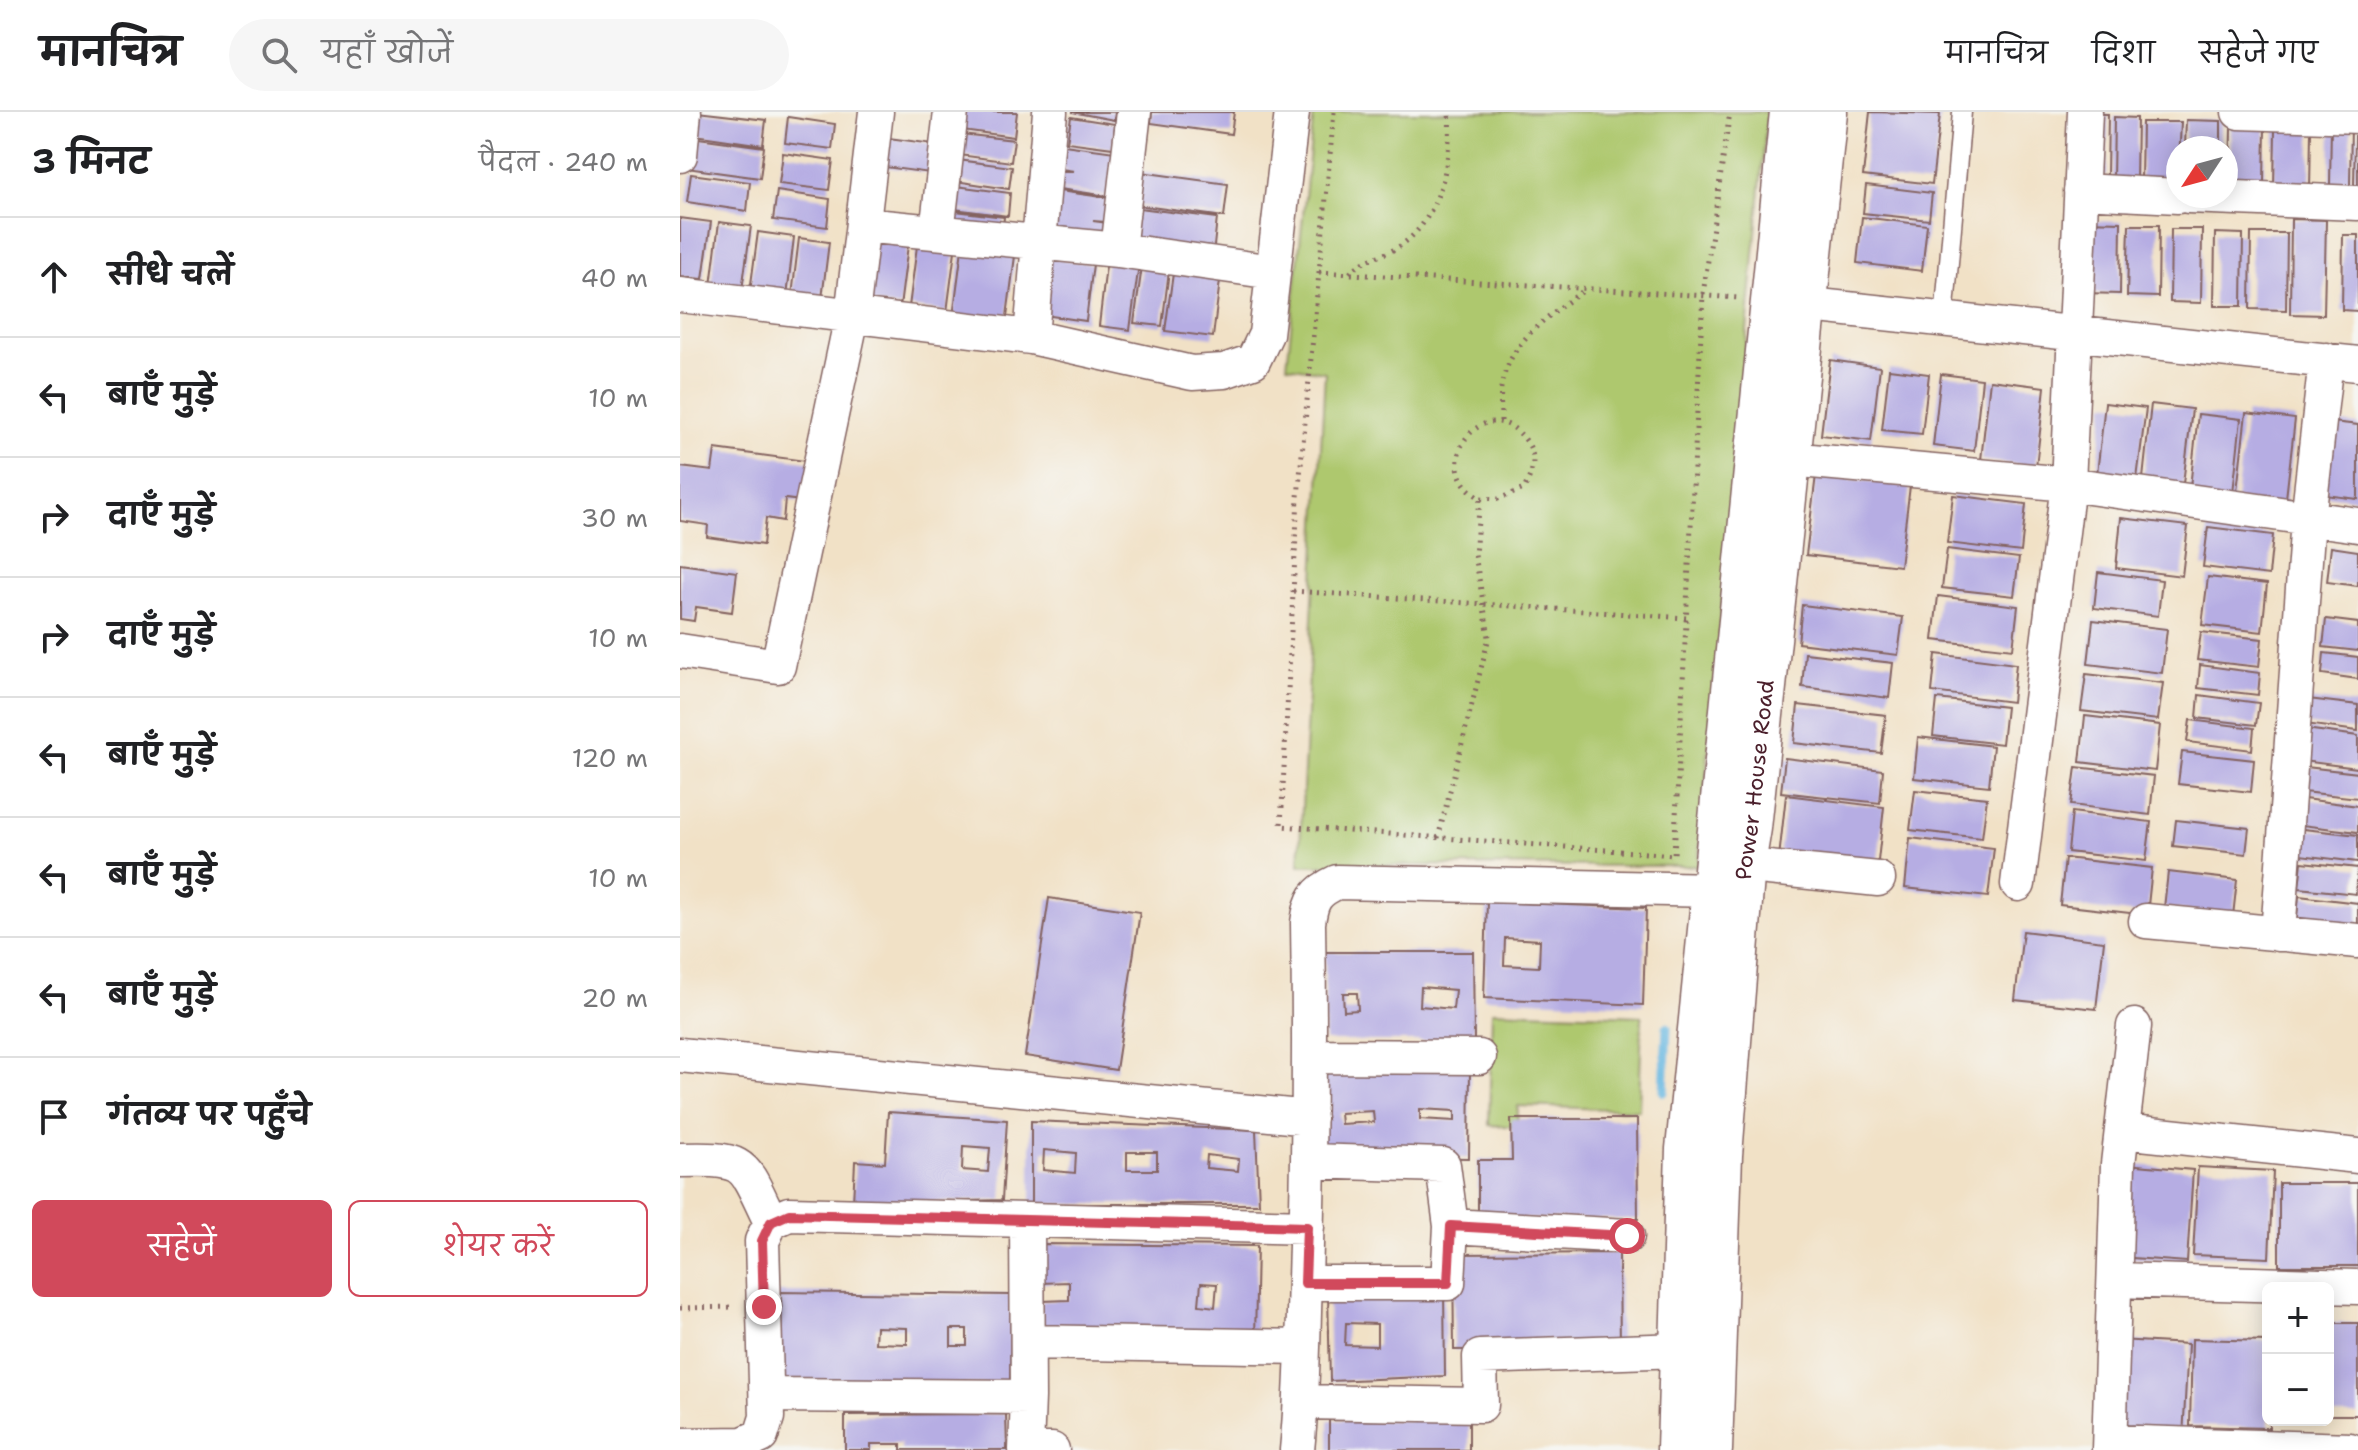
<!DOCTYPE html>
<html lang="hi">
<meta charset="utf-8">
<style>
body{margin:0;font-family:"Shantell Sans","Playpen Sans Deva",sans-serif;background:#f6f6f6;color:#202124}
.controls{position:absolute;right:24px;bottom:24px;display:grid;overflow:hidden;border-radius:12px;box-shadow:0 4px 20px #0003}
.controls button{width:72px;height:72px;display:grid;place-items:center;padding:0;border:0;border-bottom:2px solid #e0e0e0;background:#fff;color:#202124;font:40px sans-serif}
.compass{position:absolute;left:1486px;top:24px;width:72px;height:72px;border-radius:50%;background:#fff;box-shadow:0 4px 20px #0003;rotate:234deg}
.stop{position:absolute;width:24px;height:24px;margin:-18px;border:6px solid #d1495b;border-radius:50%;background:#fff}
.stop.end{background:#d1495b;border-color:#fff;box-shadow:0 2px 8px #0008}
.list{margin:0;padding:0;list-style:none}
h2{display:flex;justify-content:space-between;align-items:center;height:104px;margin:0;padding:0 32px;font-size:34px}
h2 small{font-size:26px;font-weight:400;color:#757577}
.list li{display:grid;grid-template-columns:52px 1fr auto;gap:24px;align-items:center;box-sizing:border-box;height:120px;padding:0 32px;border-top:2px solid #e0e0e0}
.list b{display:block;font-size:30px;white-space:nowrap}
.list em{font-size:26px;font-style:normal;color:#757577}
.actions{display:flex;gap:16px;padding:24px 32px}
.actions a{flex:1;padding:18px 0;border:2px solid #d1495b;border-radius:12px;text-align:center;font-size:28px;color:#d1495b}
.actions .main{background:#d1495b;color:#fff}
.icon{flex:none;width:44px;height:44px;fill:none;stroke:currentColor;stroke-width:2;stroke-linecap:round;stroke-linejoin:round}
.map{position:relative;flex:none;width:1678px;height:1338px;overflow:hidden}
header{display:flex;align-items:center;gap:48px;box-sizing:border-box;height:112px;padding:0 40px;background:#fff;border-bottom:2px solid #e0e0e0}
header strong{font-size:38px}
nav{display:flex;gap:44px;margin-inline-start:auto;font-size:28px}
.search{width:560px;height:72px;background:#f6f6f6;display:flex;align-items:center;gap:20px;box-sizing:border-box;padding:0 28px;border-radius:44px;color:#757577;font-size:30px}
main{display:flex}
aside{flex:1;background:#fff}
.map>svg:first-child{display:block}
.green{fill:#aec86e;stroke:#7c744c;stroke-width:2}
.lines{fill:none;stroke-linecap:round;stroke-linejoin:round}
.stream{stroke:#66b7e1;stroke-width:9}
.building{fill:#b6ade3;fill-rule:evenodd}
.service-casing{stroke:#846361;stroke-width:21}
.minor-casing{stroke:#846361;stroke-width:37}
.tertiary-casing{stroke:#846361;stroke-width:45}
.path{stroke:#846361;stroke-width:5;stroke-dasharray:2 6;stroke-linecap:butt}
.service{stroke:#fff;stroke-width:18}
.minor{stroke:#fff;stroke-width:34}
.tertiary{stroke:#fff;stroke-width:42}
.route{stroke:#d1495b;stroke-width:10}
.labels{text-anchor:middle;stroke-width:7;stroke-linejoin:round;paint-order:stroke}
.street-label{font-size:22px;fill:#4a1f2b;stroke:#f6f6f2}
</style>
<header>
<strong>मानचित्र</strong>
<div class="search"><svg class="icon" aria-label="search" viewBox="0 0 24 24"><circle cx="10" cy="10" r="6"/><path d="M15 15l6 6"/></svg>यहाँ खोजें</div>
<nav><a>मानचित्र</a><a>दिशा</a><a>सहेजे गए</a></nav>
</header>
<main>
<aside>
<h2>3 मिनट<small>पैदल · 240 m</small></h2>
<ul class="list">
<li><svg class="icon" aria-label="ahead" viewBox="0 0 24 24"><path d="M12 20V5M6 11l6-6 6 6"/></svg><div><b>सीधे चलें</b></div><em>40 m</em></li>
<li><svg class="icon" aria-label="left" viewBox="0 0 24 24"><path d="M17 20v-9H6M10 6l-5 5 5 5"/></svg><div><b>बाएँ मुड़ें</b></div><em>10 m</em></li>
<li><svg class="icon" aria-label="right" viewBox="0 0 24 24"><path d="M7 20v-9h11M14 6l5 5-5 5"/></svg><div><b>दाएँ मुड़ें</b></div><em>30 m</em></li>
<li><svg class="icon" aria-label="right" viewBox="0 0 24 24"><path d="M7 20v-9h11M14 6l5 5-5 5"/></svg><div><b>दाएँ मुड़ें</b></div><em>10 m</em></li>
<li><svg class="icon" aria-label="left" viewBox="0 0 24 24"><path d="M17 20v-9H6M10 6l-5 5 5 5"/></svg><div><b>बाएँ मुड़ें</b></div><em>120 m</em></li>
<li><svg class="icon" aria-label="left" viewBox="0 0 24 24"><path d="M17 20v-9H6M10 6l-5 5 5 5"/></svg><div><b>बाएँ मुड़ें</b></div><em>10 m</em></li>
<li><svg class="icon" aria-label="left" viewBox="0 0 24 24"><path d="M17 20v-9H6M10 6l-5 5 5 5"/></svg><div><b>बाएँ मुड़ें</b></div><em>20 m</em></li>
<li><svg class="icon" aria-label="arrive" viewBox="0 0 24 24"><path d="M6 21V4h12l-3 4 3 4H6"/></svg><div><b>गंतव्य पर पहुँचे</b></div></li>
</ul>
<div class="actions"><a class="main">सहेजें</a><a>शेयर करें</a></div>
</aside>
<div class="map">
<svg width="1678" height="1338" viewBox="0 0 1678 1338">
<rect width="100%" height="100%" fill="#f6f6f2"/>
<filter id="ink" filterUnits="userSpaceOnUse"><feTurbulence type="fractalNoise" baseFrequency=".0125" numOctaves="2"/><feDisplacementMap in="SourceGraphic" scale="16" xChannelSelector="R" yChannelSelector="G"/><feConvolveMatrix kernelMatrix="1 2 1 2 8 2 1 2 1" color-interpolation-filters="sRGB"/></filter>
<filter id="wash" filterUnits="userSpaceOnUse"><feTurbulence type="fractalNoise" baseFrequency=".006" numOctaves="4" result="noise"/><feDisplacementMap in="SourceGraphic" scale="32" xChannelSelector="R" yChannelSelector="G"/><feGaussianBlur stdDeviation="1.8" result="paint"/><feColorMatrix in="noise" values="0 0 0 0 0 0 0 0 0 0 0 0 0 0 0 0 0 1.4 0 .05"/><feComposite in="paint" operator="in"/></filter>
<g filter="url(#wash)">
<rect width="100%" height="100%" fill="#f1e1c6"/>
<!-- green -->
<path class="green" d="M634,0H1087L1018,754L619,753L645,260L607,254Z
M812,899L962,904L959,998L838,994L837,1015L809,1013Z"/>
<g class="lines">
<!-- stream -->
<path class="stream" d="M984,980L987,915"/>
</g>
<g id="blocks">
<!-- building -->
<path class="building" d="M17,0L86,8L83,33L14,23Z
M284,0H337L334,25L282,18Z
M392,0H435L434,8Z
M472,0H554L551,22L471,11Z
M1190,0L1260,2L1252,72L1183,64Z
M1409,2H1428L1427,64H1407Z
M108,5L155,12L152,37L105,31Z
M391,5L435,12L433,36L387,30Z
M1434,5L1457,6L1456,69H1433Z
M1506,8L1541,9V36H1505Z
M1462,10H1501L1498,70L1461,69Z
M1651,12H1671L1670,74H1650Z
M1551,15L1585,16L1584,70L1550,69Z
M1595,18L1631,19L1630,78L1594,77Z
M281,22L334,28L331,50L279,43Z
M1675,24H1678V73H1674Z
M11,25L84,35L80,66L6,56Z
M201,25L254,32L250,61L197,54Z
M384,33L435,40L428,84L379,77L382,59H394L381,57Z
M103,41L153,48L149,78L99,72Z
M278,48L332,55L329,77L275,69Z
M453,59L548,72L544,105L449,92Z
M11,62L70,70L67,99L7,90Z
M1186,73L1252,81L1249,108L1183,101Z
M276,74L330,81L328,104L274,97Z
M97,79L150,87L147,115L93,108Z
M379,79L429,86L426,110L413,109L428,111L424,126L372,119Z
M452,95L537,106L533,143L447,132Z
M275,99L324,105L322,124L273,117Z
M1182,105L1247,113L1242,159L1177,151Z
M0,106L31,110L23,167L0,165Z
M1611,107L1646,108L1644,203L1610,202Z
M1405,109L1441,110L1440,182L1404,181Z
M39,110L71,114L62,178L31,174Z
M1449,113H1479L1478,185L1447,184Z
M1491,117H1522L1521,191L1490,190Z
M78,120L114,125L106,192L69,187Z
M1535,121L1563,122L1562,194H1534Z
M1571,121H1607L1606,198L1570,197Z
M1663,123H1678V199L1662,198Z
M119,126L149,130L141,195L111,192Z
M185,127L228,133L220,195L177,189Z
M237,134L275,139L267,200L229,195Z
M282,137L335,144L326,212L273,205Z
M364,145L413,152L406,209L357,202Z
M427,145L459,152L450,218L419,214Z
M463,147L490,151L482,214L454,211Z
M494,154L541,160L533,225L485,219Z
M1150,248L1200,255L1191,329L1141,323Z
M1209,257L1249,262L1242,322L1202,318Z
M1261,262L1302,267L1294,339L1253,334Z
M1310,268L1365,275L1356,355L1301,348Z
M1425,291L1466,296L1457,367L1417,362Z
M1471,292L1512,297L1502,380L1462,376Z
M1566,301L1615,307L1605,395L1556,388Z
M1518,302L1561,307L1552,390L1509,385Z
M1653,310L1678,313V387L1645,383Z
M35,337L133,350L128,390L105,387L103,409L86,406L83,433L27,425L28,413L0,409V355L32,359Z
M1136,363L1230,374L1220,454L1126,443Z
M1273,383L1346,392L1341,440L1267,431Z
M1441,406L1508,414L1502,464L1436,456Z
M1528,415L1593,423L1589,463L1523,455Z
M1651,435L1678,439V474L1647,470Z
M1267,437L1339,446L1334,484L1262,476Z
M0,452L57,460L52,500L16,495L14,509L0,507Z
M1418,460L1482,468L1478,504L1414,496Z
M1528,465L1587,472L1582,520L1522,513Z
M1258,484L1338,494L1333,537L1253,528Z
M1122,493L1223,505L1218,543L1118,531Z
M1646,507L1678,511V539L1643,535Z
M1413,508L1487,517L1482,561L1408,552Z
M1521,520L1582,527L1579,555L1517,548Z
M1125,541L1213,551L1209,586L1122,575Z
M1644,541L1678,545V567L1642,562Z
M1256,542L1336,552L1332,590L1252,580Z
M1520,553L1580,561L1578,583L1518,576Z
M1406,562L1483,571L1478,608L1401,599Z
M1519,583L1579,591L1576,613L1517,606Z
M1257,587L1326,595L1322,632L1253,624Z
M1628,587L1678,593V619L1625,612Z
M1118,593L1206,603L1201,641L1114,631Z
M1405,604L1480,613L1475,659L1400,650Z
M1510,608L1574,616L1572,638L1507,630Z
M1625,617L1678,624V656L1622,649Z
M1238,625L1313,634L1309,674L1234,666Z
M1502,640L1574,648L1571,680L1498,672Z
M1105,646L1203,658L1200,691L1101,680Z
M1396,655L1474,664L1470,703L1391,693Z
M1626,655L1678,661V686L1624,680Z
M1235,678L1307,686L1302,726L1230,718Z
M1106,683L1204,695L1197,758L1099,746Z
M1624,687L1678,694V720L1621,713Z
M1392,700L1471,710L1466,749L1388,740Z
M1496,708L1569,716L1566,742L1493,734Z
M1623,717L1678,723V750L1620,743Z
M1230,726L1314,736L1308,785L1225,776Z
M1385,746L1472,756L1467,803L1380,793Z
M1622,750L1678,756L1676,782L1619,776Z
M1488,760L1557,768L1553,804L1484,796Z
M1619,784L1678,791V823L1616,816Z
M369,786L460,800L436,958L345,944Z
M807,790L966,796L963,893L804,886ZM825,826L860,828L859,855L824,853Z
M1343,819L1424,829L1416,897L1335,888Z
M645,840H793L794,929H645ZM741,875L775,878L773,897L740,894ZM663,881H677L678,898L664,899Z
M641,954L790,956L789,1046L640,1044ZM740,997L775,999V1009L740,1007ZM693,999L694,1010L661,1012L660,1001Z
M208,1000L327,1008L322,1088L173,1092L175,1049L205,1051ZM283,1034L310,1036L308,1060L282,1058Z
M831,1007H957L958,1107H798V1048H832Z
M351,1009L576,1018L579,1092H351ZM364,1038L396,1041L395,1061L363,1058ZM447,1040H477V1058H447ZM527,1043L559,1047L558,1059L526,1056Z
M1446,1052L1513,1058L1507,1150L1439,1145Z
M1518,1055L1593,1059L1589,1146L1513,1143Z
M1599,1071H1678V1154H1599Z
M361,1132L577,1134L575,1227L359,1218L362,1189L389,1188V1170L360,1171ZM521,1171L537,1172L535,1195L519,1193Z
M939,1141L940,1236L774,1238L773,1142Z
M764,1178L765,1264L650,1269L648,1182ZM666,1211L697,1212V1234L665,1233Z
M98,1180L331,1183L330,1273L97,1270ZM196,1215L227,1216V1232L195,1231ZM271,1217H287V1234H271Z
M1648,1211H1678V1303H1648Z
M1512,1227L1588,1229L1589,1316L1510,1314Z
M1438,1228L1508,1232L1503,1326L1433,1322Z
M326,1302L327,1338H221V1332H191V1338H165V1303Z
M649,1308L789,1309V1338H649Z"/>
</g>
</g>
<g filter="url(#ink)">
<use href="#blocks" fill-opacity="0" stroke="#846361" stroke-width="2"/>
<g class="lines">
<defs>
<path id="service" d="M1264,208L1282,0"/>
<path id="minor" d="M1559,0L1678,4
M0,43L4,0
M1401,79L1498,84
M1508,84L1678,91
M183,113L438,138L593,160
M257,120L271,0
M438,138L454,0
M0,183L351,225L512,261L544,259L573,249L586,222L612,0
M1102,190L1678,252
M351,225L370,0
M1109,347L1388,372L1678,413
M0,539L98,554L172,204L196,0
M1039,751L1198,767
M1338,772L1388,372L1405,0
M1466,809L1678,829
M1598,822L1628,407L1646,248
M0,943L629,1006
M630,944L799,945
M1442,1019L1678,1044
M0,1048C69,1046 62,1051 91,1110
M771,1114L947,1124
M1435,1168L1678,1175
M625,1171H768L771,1114L763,1053L628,1049
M348,1230L623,1235
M87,1283L348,1285L347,1108
M348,1285L346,1338H372
M622,1290L801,1293L800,1245L1001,1238
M1430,1330L1670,1338
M0,1333L63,1332L81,1324L87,1305L82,1129L91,1110L109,1102L627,1115
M617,1338C623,1281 623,1224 625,1167C629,1048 630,930 628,811C631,788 635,780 657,770L1035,778L1058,781
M1429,1338L1438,1052L1454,914"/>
<g id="tertiary">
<path d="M998,1338L1007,1037L1111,0"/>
<path id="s1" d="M1031,1338L1041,1043L1064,752L1070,716L1146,0"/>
</g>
</defs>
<!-- service casing -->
<use href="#service" class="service-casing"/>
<!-- minor casing -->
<use href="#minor" class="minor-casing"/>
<!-- tertiary casing -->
<use href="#tertiary" class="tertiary-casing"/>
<!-- path -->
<path class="path" d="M654,0L618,385L601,714L994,743L1023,182L1050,0
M639,160L1059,186
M670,161C683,147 697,146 713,138C760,113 772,49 769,0
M821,309C821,298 820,287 821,276C828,230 870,202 906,177
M613,479L1006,506
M758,726L809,525L795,443L800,386C796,383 790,379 786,374C757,339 811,278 847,330C858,346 852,361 844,377L818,387L800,386
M0,1196L55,1195"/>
<!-- service -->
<use href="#service" class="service"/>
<!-- minor -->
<use href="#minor" class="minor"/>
<!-- tertiary -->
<use href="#tertiary" class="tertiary"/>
</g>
</g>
<g class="lines" filter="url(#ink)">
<!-- route -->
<path class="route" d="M84,1195L82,1129L91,1110L109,1102L627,1115L625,1171H768L771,1114L947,1124"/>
</g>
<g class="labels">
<!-- street labels -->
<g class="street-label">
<text dy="8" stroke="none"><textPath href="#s1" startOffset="672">Power House Road</textPath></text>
</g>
</g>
</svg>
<div class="controls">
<button>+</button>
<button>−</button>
</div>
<svg class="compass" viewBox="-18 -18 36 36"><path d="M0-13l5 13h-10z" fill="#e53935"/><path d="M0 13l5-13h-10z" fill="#757577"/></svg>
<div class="stop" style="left:947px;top:1124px"></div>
<div class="stop end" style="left:84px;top:1195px"></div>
</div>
</main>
